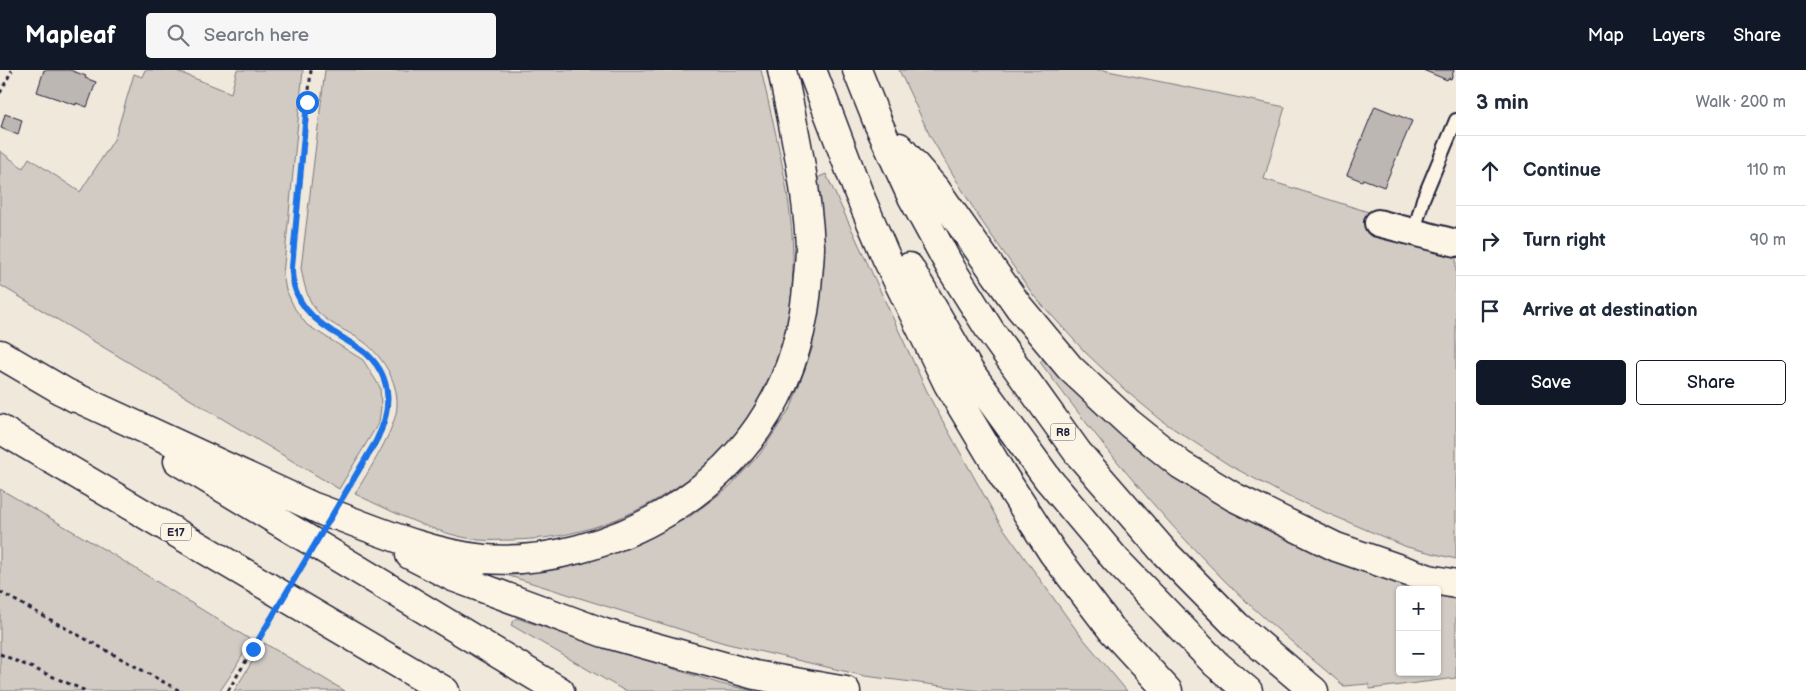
<!DOCTYPE html>
<meta charset="utf-8">
<style>
body{margin:0;font-family:"Balsamiq Sans",sans-serif;background:#f6f6f7;color:#1f2937}
.controls{position:absolute;right:15px;bottom:15px;display:grid;overflow:hidden;border-radius:5px;box-shadow:0 1px 4px #0004}
.controls button{width:45px;height:45px;display:grid;place-items:center;padding:0;border:0;border-bottom:1px solid #e0e1e3;background:#fff;color:#1f2937;font:25px sans-serif}
.stop{position:absolute;width:15px;height:15px;margin:-11px;border:4px solid #1a73e8;border-radius:50%;background:#fff}
.stop.end{background:#1a73e8;border-color:#fff;box-shadow:0 1px 5px #0008}
.list{margin:0;padding:0;list-style:none}
h2{display:flex;justify-content:space-between;align-items:center;height:65px;margin:0;padding:0 20px;font-size:21px}
h2 small{font-size:16px;font-weight:400;color:#747a83}
.list li{display:grid;grid-template-columns:32px 1fr auto;gap:15px;align-items:center;box-sizing:border-box;height:70px;padding:0 20px;border-top:1px solid #e0e1e3}
.list b{display:block;font-size:19px;white-space:nowrap}
.list em{font-size:16px;font-style:normal;color:#747a83}
.actions{display:flex;gap:10px;padding:15px 20px}
.actions a{flex:1;padding:11px 0;border:1px solid #111827;border-radius:5px;text-align:center;font-size:18px;color:#111827}
.actions .main{background:#111827;color:#fff}
.icon{flex:none;width:28px;height:28px;fill:none;stroke:currentColor;stroke-width:2;stroke-linecap:round;stroke-linejoin:round}
.map{position:relative;flex:none;width:1456px;height:621px;overflow:hidden}
header{display:flex;align-items:center;gap:30px;box-sizing:border-box;height:70px;padding:0 25px;background:#111827;color:#fff}
header strong{font-size:24px}
nav{display:flex;gap:28px;margin-inline-start:auto;font-size:18px}
.search{width:350px;height:45px;background:#f6f6f7;display:flex;align-items:center;gap:12px;box-sizing:border-box;padding:0 18px;border-radius:5px;color:#747a83;font-size:19px}
main{display:flex}
aside{flex:1;background:#fff}
.map>svg:first-child{display:block}
.green{fill:#d1cbc3;stroke:#7a767f;fill-rule:evenodd}
.building{fill:#bcb7b3;stroke:#22223b}
.lines{fill:none;stroke-linecap:round;stroke-linejoin:round}
.lane-casing{stroke:#22223b;stroke-width:16}
.street-casing{stroke:#22223b;stroke-width:30}
.highway-casing{stroke:#22223b;stroke-width:31}
.path{stroke:#22223b;stroke-width:3;stroke-dasharray:4 4;stroke-linecap:butt}
.lane{stroke:#fcf5e5;stroke-width:12}
.street{stroke:#fcf5e5;stroke-width:26}
.highway{stroke:#fcf5e5;stroke-width:28}
.path-bridge{stroke:#22223b;stroke-width:3;stroke-dasharray:4 4;stroke-linecap:butt}
.route{stroke:#1a73e8;stroke-width:6}
.labels{text-anchor:middle;stroke-width:4;stroke-linejoin:round;paint-order:stroke}
.shield{fill:#fcf5e5;stroke:#63616e;stroke-width:1}
.shield-label{font-size:11px;font-weight:bold;fill:#22223b}
</style>
<header>
<strong>Mapleaf</strong>
<div class="search"><svg class="icon" aria-label="search" viewBox="0 0 24 24"><circle cx="10" cy="10" r="6"/><path d="M15 15l6 6"/></svg>Search here</div>
<nav><a>Map</a><a>Layers</a><a>Share</a></nav>
</header>
<main>
<div class="map">
<svg width="1456" height="621" viewBox="0 0 1456 621">
<rect width="100%" height="100%" fill="#efe8db"/>
<filter id="ink" filterUnits="userSpaceOnUse"><feTurbulence type="fractalNoise" baseFrequency=".02" numOctaves="2"/><feDisplacementMap in="SourceGraphic" scale="10" xChannelSelector="R" yChannelSelector="G"/><feConvolveMatrix kernelMatrix="1 2 1 2 8 2 1 2 1" color-interpolation-filters="sRGB"/></filter>
<g filter="url(#ink)">
<!-- green -->
<path class="green" d="M145,0H174L231,23L237,0H303L283,205L286,220L295,239L307,255L363,290L380,317L381,337L379,352L339,419L0,215V81L23,98L29,88L80,122L115,68L134,4L142,7Z
M325,0H761C778,75 800,153 791,230C784,292 755,351 710,393C702,400 693,406 684,412C631,449 577,469 511,470C501,470 490,471 479,470C434,464 396,443 355,424C367,403 397,358 397,335C398,311 382,286 364,272C350,262 332,256 319,243C307,231 304,214 301,198Z
M899,0H1103L1285,37L1264,109L1378,145L1456,183V489L1407,477L1287,426L1229,395L1165,353L1126,321L1085,282L1034,226L978,146L930,66Z
M826,104L931,330L999,452L1077,561L1127,621H981L865,606L724,573L503,504L506,498L639,470L688,448L729,417L760,384L791,337L812,279L821,218L820,145L815,109Z
M1045,287L1120,356L1456,521V608L1370,619L1368,614L1344,616C1304,582 1261,547 1224,510C1156,442 1097,369 1040,292ZM1400,520H1437V602H1400Z
M0,419L112,484L251,570L234,600L220,621H0Z
M516,548L721,614L754,621H625L511,555Z
M264,573L345,621H234Z"/>
<!-- building -->
<path class="building" d="M44,0H70L86,6L85,8L96,12L87,37L76,33V35L37,22Z
M1423,0H1454L1451,9L1448,8L1447,10Z
M1375,36L1412,51L1384,117L1363,109L1362,111L1347,105Z
M5,44L22,50L18,65L1,58Z"/>
<g class="lines">
<defs>
<path id="lane" d="M1414,162L1423,129L1456,50"/>
<path id="street" d="M1378,153L1456,173"/>
<path id="highway" d="M812,0L859,124L886,187L948,314L1002,404L1053,483L1112,560L1168,621
M857,0L878,53L910,123L952,200L991,262L1078,383L1165,483L1237,556L1314,621
M899,77L937,121L1019,237L1070,298L1129,353L1181,395L1234,427L1336,477L1429,509L1456,514
M909,197L970,302L1048,409L1116,490L1216,594L1248,621
M0,284L75,328
M60,320L331,445
M0,359L445,621
M178,391L560,621
M314,437C369,457 425,483 484,489C544,494 616,473 667,442C754,389 802,308 808,206C809,196 810,186 810,176C807,117 794,58 782,0
M410,485L453,507L604,563L755,605L846,621"/>
</defs>
<!-- lane casing -->
<use href="#lane" class="lane-casing"/>
<!-- street casing -->
<use href="#street" class="street-casing"/>
<!-- highway casing -->
<use href="#highway" class="highway-casing"/>
<!-- path -->
<path class="path" d="M311,0L292,197C291,267 369,259 385,313C388,324 389,335 386,346C381,370 363,393 351,414
M0,23L12,0
M0,522L180,621
M0,584L86,621
M228,621L253,579"/>
<!-- lane -->
<use href="#lane" class="lane"/>
<!-- street -->
<use href="#street" class="street"/>
<!-- highway -->
<use href="#highway" class="highway"/>
<!-- path-bridge -->
<path class="path-bridge" d="M253,579L351,414"/>
</g>
</g>
<g class="lines" filter="url(#ink)">
<!-- route -->
<path class="route" d="M253,579L376,371C391,342 394,310 368,285C361,278 351,274 343,268C315,252 291,232 292,197L307,32"/>
</g>
<g class="labels">
<!-- shield labels -->
<g class="shield">
<rect x="1050.5" y="353.5" width="25" height="17" rx="4"/>
<rect x="161" y="453.5" width="30" height="17" rx="4"/>
</g>
<g class="shield-label">
<text x="1063" y="366">R8</text>
<text x="176" y="466">E17</text>
</g>
</g>
</svg>
<div class="controls">
<button>+</button>
<button>−</button>
</div>
<div class="stop" style="left:307px;top:32px"></div>
<div class="stop end" style="left:253px;top:579px"></div>
</div>
<aside>
<h2>3 min<small>Walk · 200 m</small></h2>
<ul class="list">
<li><svg class="icon" aria-label="ahead" viewBox="0 0 24 24"><path d="M12 20V5M6 11l6-6 6 6"/></svg><div><b>Continue</b></div><em>110 m</em></li>
<li><svg class="icon" aria-label="right" viewBox="0 0 24 24"><path d="M7 20v-9h11M14 6l5 5-5 5"/></svg><div><b>Turn right</b></div><em>90 m</em></li>
<li><svg class="icon" aria-label="arrive" viewBox="0 0 24 24"><path d="M6 21V4h12l-3 4 3 4H6"/></svg><div><b>Arrive at destination</b></div></li>
</ul>
<div class="actions"><a class="main">Save</a><a>Share</a></div>
</aside>
</main>
